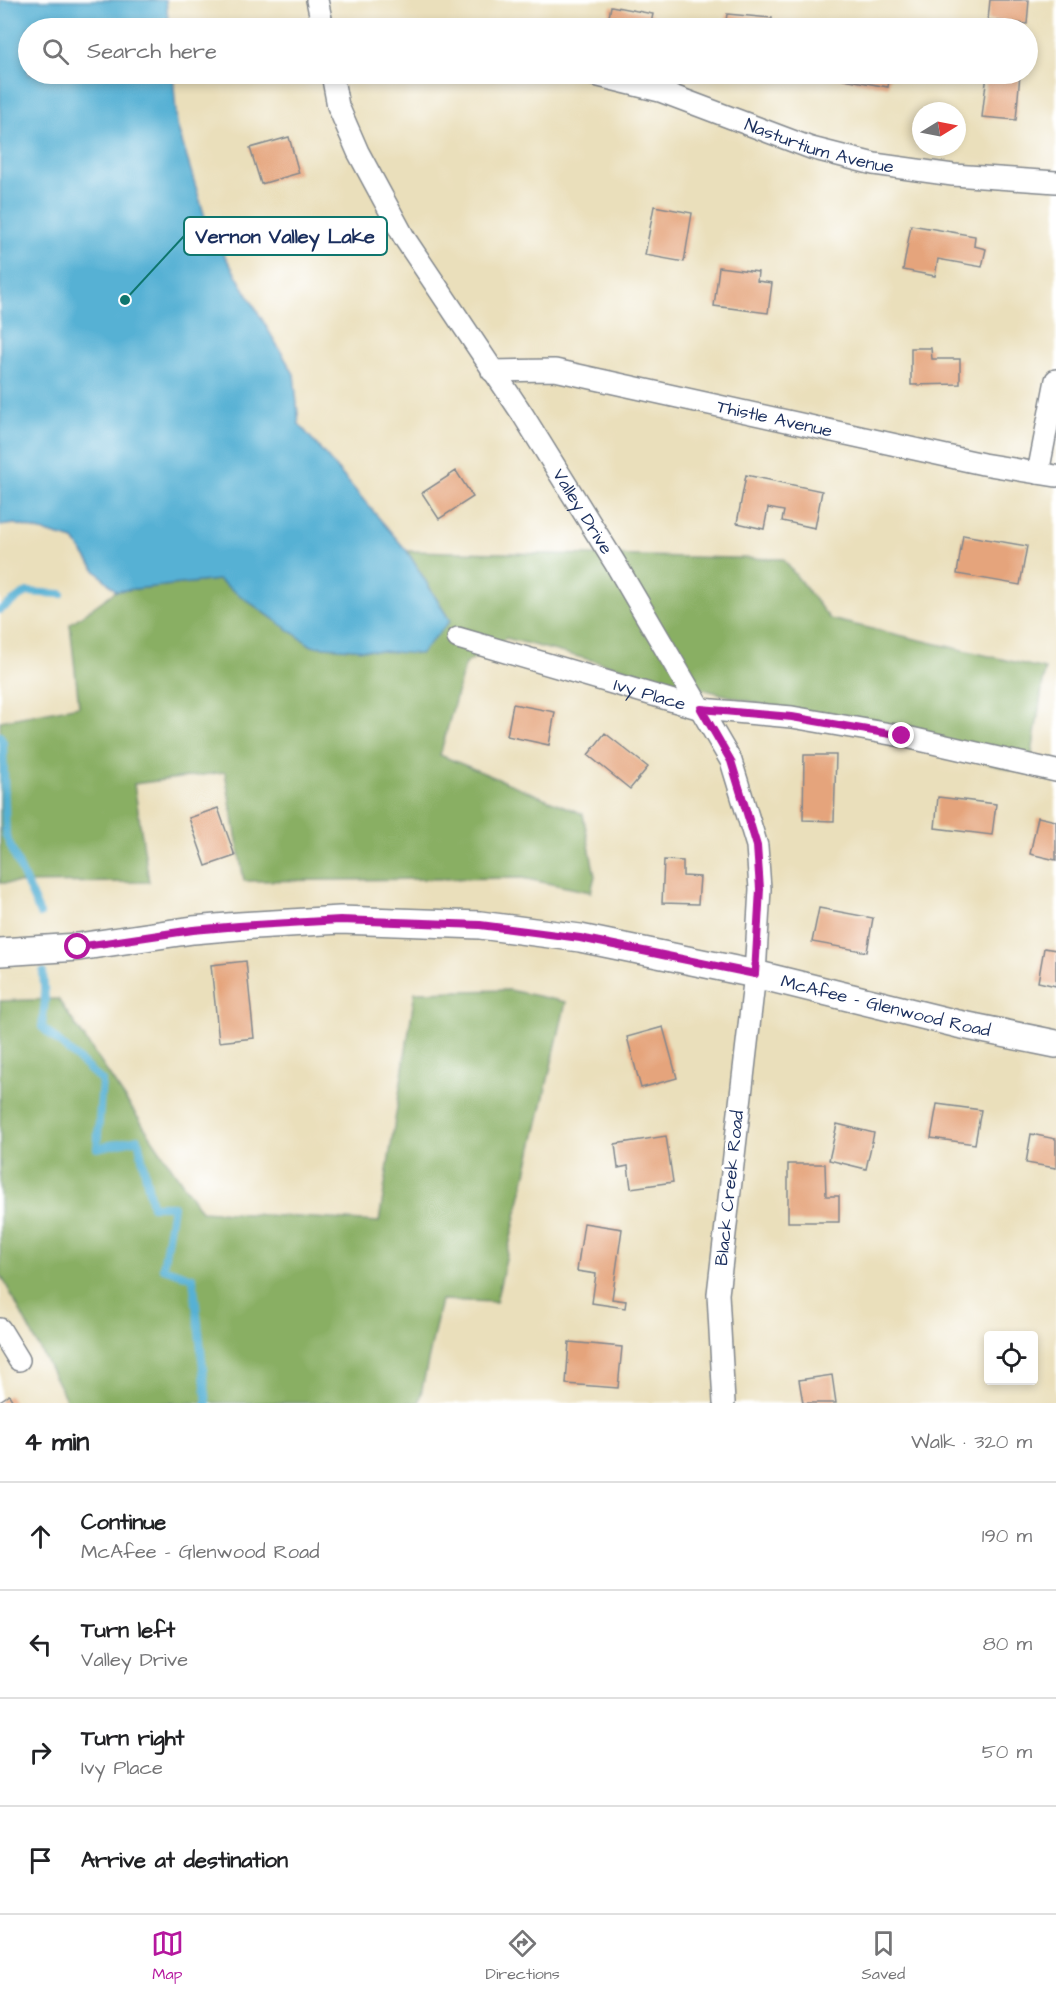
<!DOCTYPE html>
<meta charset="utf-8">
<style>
body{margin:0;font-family:"Architects Daughter",sans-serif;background:#f6f6f6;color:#202124}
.controls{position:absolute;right:18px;bottom:18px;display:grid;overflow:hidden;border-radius:6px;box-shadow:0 3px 9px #0003}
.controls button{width:54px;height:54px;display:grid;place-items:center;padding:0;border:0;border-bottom:2px solid #e0e0e0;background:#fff;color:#202124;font:30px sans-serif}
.compass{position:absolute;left:912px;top:102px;width:54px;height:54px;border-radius:50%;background:#fff;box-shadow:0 3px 9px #0003;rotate:80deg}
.stop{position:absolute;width:18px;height:18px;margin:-14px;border:4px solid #b5179e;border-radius:50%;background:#fff}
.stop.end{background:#b5179e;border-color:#fff;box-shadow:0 2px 6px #0008}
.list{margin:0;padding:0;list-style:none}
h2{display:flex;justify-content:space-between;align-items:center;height:78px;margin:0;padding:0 24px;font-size:26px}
h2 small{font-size:20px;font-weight:400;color:#757577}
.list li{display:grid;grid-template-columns:39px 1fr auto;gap:18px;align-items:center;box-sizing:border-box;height:108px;padding:0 24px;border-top:2px solid #e0e0e0}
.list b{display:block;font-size:22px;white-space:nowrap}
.list p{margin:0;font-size:20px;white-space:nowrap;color:#757577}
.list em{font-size:20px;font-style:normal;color:#757577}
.icon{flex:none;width:33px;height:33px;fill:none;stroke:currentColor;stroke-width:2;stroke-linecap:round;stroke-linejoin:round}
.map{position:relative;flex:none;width:1056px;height:1403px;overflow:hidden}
.search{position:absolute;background:#fff;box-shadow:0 3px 9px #0003;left:18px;right:18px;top:18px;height:66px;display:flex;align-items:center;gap:15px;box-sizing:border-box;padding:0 21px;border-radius:33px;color:#757577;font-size:22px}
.sheet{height:510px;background:#fff}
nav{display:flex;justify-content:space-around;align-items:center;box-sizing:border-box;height:84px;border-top:2px solid #e0e0e0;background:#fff;font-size:16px;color:#757577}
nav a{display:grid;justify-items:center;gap:3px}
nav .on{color:#b5179e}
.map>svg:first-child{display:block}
.forest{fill:#89af64;stroke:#526f61;stroke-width:1.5}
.water{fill:#56b1d4;stroke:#387099;stroke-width:1.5}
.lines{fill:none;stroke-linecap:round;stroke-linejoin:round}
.stream{stroke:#56b1d4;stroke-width:8}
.building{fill:#e5a47b}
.minor-casing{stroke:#82878c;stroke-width:24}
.tertiary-casing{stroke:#82878c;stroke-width:30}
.minor{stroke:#fff;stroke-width:21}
.tertiary{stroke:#fff;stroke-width:27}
.route{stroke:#b5179e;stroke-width:8}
.labels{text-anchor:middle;stroke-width:6;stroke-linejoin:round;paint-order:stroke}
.street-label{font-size:18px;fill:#1b2f5e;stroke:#fff}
.leader{fill:none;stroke:#0f766e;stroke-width:2}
.callout-dot{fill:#0f766e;stroke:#fff;stroke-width:2}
.callout{fill:#fff;stroke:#0f766e;stroke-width:2}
.callout-label{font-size:20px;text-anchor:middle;font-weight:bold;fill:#1b2f5e}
</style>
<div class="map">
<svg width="1056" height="1403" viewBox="0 0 1056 1403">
<rect width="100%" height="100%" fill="#fff"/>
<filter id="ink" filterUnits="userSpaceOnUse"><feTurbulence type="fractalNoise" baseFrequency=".0167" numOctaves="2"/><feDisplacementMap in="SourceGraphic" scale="12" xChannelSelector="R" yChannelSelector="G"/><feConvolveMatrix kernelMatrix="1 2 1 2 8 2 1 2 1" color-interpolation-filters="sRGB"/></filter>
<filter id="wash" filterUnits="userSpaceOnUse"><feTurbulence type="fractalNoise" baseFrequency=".008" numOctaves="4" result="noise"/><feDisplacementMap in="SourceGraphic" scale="24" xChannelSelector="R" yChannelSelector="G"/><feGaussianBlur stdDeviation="1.35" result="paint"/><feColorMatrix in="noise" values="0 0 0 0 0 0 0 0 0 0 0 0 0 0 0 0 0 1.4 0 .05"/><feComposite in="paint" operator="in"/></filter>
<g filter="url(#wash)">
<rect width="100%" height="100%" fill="#eadfbb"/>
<!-- forest -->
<path class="forest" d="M407,551L783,559L830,619L1045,669L1029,774L506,638L465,664L440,755L583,814L595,876L591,892L522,878L244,881L225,772L134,784L149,882L0,883V721L79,706L70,624L116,591L218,580L312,646L450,621Z
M509,990L566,1002L496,1302L441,1300L419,1403H68L0,1273V1001L58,999L201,1211L379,1222L415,992Z"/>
<!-- water -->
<path class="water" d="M0,0H166L169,28H28V74H173L177,125L208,227L294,374L299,424L407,551L450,621L420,654L312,646L218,580L116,591L95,570L74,540L15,524L0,526Z"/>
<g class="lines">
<!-- stream -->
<path class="stream" d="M0,610L27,592L61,594
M0,736L3,742L6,836L40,914
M43,972L45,1000L42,1027L102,1081L97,1148L138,1139L152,1206H173L163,1268L193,1278L207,1403"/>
</g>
<g id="blocks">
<!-- building -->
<path class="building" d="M990,0H1029L1027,24L988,20Z
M611,6L653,14L650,28H607Z
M727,14L772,18L771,28H725Z
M834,74H890L888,87L833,77Z
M987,74H1020L1016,120L982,117Z
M289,137L299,173L261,184L250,148Z
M654,206L692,213L684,262L645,255Z
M911,225L975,236L974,246L986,249L982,267L938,259L935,276L903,270Z
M719,267L758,272L757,281L772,283L768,313L714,306Z
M911,348H931L932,359H960V384L911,385Z
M456,471L473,497L439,519L422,493Z
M746,475L822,491L815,528L782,521L784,511L768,508L764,529L737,523Z
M963,535L1027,546L1020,585L957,574Z
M513,704L555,712L549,745L507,736Z
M605,733L648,767L630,789L588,755Z
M804,755H836L834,821L803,820Z
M938,797L996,804L992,835L935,828Z
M218,808L235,856L206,866L189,818Z
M1038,817L1056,821V860L1030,854Z
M664,860L683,861V876L700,877L698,904L662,903Z
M819,908L873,918L867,952L812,942Z
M1044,948L1056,950V986L1038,982Z
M246,961L254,1038L219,1042L211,965Z
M663,1027L677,1078L641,1088L627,1037Z
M937,1104L981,1110L975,1144L931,1138Z
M837,1124L874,1133L866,1169L829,1160Z
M1031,1134L1056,1139V1168L1026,1163Z
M666,1136L673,1182L631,1188L628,1166L618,1168L615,1144Z
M788,1164H825L826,1196H839V1222H788Z
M584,1223L622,1229L612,1299L626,1301L625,1308L592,1303L596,1274L577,1271Z
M569,1342L622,1347L618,1388L566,1384Z
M832,1375L836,1403H803L799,1380Z
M9,1395L14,1403H0V1401Z"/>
</g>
</g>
<g filter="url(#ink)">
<use href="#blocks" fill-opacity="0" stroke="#82878c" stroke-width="1.5"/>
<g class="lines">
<defs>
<g id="minor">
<path d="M317,0L323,28"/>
<path id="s1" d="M332,74L338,106L358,152L405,239L523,415L615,563L731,761L757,846L760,889L755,974L718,1294L724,1403"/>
<path id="s2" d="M591,74L660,91L811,148L874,164L953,175L1056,182"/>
<path id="s3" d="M492,371L555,370L983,464L1056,476"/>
<path d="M1038,473L1056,380"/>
<path id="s4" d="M458,638L701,709L792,717L902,736L1056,771"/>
<path d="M0,1329L19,1360"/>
</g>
<g id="tertiary">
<path id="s5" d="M0,952L78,947L193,930L239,926L340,920L480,925L580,938L755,974L958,1024L1056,1044"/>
</g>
</defs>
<!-- minor casing -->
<use href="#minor" class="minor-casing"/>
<!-- tertiary casing -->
<use href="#tertiary" class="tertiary-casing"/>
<!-- minor -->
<use href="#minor" class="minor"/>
<!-- tertiary -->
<use href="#tertiary" class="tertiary"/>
</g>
</g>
<g class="lines" filter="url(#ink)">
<!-- route -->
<path class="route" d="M78,947L193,930L239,926L340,920L480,925L580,938L755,974L760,889L757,846L731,761L701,709L792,717L902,736"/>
</g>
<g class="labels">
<!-- street labels -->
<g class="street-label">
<text dy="6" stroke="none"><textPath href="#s2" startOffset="240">Nasturtium Avenue</textPath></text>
<text dy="6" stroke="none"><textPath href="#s3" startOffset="288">Thistle Avenue</textPath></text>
<text dy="6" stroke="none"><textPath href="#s1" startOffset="507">Valley Drive</textPath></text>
<text dy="6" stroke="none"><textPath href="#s4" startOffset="200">Ivy Place</textPath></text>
<text dy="6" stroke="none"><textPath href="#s5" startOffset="896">McAfee - Glenwood Road</textPath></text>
<text transform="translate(729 1188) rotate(-84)" y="6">Black Creek Road</text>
</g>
</g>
<!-- callouts -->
<path class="leader" d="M125 300L184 236"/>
<circle class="callout-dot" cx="125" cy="300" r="6"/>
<rect class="callout" x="184" y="217" width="203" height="38" rx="6"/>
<g class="callout-label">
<text x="285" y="243">Vernon Valley Lake</text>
</g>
</svg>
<div class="controls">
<button><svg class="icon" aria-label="locate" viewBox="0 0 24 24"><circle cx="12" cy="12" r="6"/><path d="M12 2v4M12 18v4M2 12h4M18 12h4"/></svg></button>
</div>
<svg class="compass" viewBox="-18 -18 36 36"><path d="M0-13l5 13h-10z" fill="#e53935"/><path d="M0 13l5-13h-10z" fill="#757577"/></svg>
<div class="stop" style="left:78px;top:947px"></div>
<div class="stop end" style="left:902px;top:736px"></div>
<div class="search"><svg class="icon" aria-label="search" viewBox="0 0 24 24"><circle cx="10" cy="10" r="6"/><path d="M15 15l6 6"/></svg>Search here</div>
</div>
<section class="sheet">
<h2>4 min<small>Walk · 320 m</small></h2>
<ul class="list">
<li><svg class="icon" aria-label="ahead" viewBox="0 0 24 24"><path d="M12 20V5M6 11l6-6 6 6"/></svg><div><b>Continue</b><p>McAfee - Glenwood Road</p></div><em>190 m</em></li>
<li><svg class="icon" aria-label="left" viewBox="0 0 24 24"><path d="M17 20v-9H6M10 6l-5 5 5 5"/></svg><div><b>Turn left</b><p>Valley Drive</p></div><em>80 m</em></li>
<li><svg class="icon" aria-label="right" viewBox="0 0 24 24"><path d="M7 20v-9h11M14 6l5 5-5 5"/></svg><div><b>Turn right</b><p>Ivy Place</p></div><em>50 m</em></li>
<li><svg class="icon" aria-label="arrive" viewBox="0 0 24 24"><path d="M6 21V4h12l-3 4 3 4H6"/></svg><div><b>Arrive at destination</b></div></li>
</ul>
</section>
<nav>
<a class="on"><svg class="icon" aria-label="map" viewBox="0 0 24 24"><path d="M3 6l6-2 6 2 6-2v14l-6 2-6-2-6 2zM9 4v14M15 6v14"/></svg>Map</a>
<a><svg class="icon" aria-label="directions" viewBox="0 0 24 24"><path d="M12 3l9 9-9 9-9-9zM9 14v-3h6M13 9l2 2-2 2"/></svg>Directions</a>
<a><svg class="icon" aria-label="saved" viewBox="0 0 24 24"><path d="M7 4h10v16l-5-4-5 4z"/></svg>Saved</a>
</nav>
